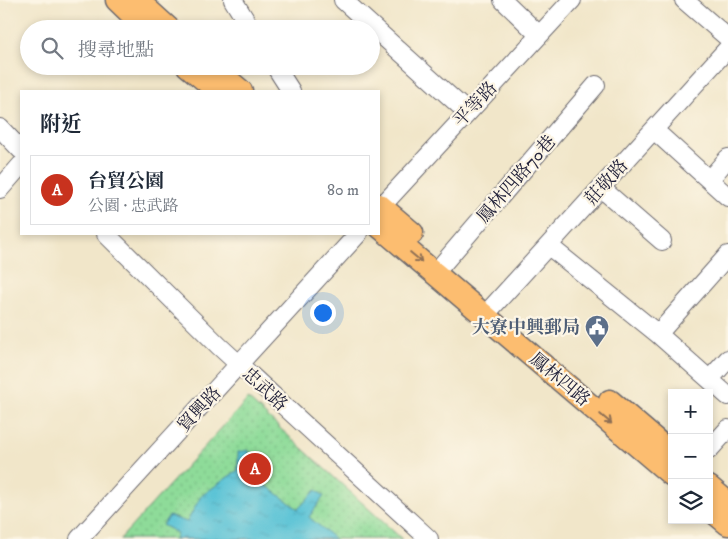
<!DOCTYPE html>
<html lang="zh-TW">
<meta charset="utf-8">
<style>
body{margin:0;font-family:"IM FELL DW Pica","Noto Serif TC",serif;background:#f2f2f3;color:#1f2937}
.controls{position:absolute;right:15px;bottom:15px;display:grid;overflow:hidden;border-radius:0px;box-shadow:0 2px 8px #0003}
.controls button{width:45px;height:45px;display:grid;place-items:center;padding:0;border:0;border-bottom:1px solid #e0e1e3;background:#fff;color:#1f2937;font:25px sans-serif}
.you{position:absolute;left:322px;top:312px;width:18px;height:18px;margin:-12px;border:4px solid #fff;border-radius:50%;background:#1a73e8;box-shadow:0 0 0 8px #1a73e833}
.badge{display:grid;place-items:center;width:32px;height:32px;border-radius:50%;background:#c8321e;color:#fff;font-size:16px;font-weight:700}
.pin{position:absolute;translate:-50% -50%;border:2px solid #fff;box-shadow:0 1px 5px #0006}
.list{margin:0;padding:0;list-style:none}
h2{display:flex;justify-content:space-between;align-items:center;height:65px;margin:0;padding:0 20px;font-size:21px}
h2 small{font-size:16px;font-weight:400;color:#747a83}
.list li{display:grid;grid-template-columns:32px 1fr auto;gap:15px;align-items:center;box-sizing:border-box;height:70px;margin:0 10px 10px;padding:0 10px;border:1px solid #e0e1e3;border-radius:0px}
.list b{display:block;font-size:19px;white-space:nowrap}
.list p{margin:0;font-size:16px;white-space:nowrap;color:#747a83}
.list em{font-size:16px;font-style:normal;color:#747a83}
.icon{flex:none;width:28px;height:28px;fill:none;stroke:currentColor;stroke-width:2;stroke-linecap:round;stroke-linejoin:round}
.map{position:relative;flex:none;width:728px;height:539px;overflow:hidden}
.search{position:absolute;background:#fff;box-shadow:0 2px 8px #0003;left:20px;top:20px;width:360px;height:55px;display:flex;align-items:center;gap:12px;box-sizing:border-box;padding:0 18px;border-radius:28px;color:#747a83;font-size:19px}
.panel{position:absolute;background:#fff;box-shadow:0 2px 8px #0003;left:20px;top:90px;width:360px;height:145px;border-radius:0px}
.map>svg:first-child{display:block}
.grass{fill:url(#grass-dots);stroke:#587e6a}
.water{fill:url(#water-ripples);stroke:#3e7288}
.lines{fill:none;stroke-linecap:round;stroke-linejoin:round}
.minor-casing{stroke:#6a676d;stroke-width:20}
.major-casing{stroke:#6a676d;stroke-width:25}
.minor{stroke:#fff;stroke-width:18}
.major{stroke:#fcbd6f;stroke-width:22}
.oneway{stroke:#8f7055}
.labels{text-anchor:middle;stroke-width:4.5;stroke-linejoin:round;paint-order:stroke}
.street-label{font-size:18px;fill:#22223b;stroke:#fcf5e5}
.service-label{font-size:18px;font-weight:bold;fill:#4e5e75;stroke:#fcf5e5;text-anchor:end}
</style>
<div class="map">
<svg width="728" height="539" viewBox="0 0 728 539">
<defs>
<pattern id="grass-dots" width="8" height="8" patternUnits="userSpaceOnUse" patternTransform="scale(1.25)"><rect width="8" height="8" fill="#8edb99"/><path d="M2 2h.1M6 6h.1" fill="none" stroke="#7abc85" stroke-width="1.8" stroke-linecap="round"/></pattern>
<pattern id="water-ripples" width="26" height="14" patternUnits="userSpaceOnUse" patternTransform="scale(1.25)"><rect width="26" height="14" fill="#5ac3d6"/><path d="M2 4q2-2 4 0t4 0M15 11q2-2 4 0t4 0" fill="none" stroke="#4ea7b9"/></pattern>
</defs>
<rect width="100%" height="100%" fill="#fcf5e5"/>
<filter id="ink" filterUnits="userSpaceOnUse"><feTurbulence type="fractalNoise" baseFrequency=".02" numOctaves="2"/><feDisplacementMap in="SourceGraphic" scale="10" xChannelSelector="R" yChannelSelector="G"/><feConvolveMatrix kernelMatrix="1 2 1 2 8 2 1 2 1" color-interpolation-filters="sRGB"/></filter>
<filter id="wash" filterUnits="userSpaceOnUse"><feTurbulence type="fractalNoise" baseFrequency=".0096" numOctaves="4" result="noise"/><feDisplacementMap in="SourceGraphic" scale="20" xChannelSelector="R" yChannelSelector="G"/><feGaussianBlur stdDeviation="1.12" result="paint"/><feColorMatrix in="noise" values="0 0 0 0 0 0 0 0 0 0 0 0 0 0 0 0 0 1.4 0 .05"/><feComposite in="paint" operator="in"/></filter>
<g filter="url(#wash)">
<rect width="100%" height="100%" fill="#f1e6c9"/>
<!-- grass -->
<path class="grass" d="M248,399L402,539H120Z"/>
<!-- water -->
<path class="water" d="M249,450L251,472L263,483L298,509L316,490L324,496L309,517L335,539H175L177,533L162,525L169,516L187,522L201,496L238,470V452Z"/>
</g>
<g filter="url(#ink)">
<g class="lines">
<defs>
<path id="minor" d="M233,0L251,29
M343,0L467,112
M503,0L539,35
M684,0L728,38
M275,66L291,91
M0,128L21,150
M654,130L728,197
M709,180L728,158
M601,188L662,241
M0,189L21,165
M379,209L572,0
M106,234L219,346L429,539
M549,246L658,334L728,396
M435,273L596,85
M485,315L728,48
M658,334L728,255
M710,379L728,359
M709,450L728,429
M79,539L358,234"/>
<path id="major" d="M117,0L145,27
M137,0L169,29
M188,66L218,91
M211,66L241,91
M379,205L412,233
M379,226L672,475
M610,401L672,454
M709,487L728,503
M709,508L728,524"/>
</defs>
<!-- minor casing -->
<use href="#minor" class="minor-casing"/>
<!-- major casing -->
<use href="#major" class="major-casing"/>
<!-- minor -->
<use href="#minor" class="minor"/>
<!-- major -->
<use href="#major" class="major"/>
</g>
<!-- one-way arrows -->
<defs><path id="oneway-shaft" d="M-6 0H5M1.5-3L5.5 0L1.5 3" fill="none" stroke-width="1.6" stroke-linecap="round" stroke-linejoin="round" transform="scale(1.25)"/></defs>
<g class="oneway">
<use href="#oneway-shaft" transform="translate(416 257) rotate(40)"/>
<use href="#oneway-shaft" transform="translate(606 419) rotate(40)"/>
</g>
</g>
<!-- icons -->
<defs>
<symbol id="civic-pin" viewBox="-11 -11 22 30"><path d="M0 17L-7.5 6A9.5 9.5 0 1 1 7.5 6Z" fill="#5c6f8a" stroke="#fcf5e5"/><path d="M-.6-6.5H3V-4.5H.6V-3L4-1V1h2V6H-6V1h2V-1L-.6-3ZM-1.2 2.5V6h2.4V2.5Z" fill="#fff"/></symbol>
</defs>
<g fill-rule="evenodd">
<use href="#civic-pin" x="583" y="313" width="28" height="38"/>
</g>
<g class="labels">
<!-- street labels -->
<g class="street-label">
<text transform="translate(475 104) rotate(-47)" y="6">平等路</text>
<text transform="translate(516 179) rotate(-49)" y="6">鳳林四路70巷</text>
<text transform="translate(606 182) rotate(-48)" y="6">莊敬路</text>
<text transform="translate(560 379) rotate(40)" y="6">鳳林四路</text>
<text transform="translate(265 389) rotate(43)" y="6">忠武路</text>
<text transform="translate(199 409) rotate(-47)" y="6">貿興路</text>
</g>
<!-- service labels -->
<g class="service-label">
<text x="580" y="333">大寮中興郵局</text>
</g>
</g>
</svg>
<div class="controls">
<button>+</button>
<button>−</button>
<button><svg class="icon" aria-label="layers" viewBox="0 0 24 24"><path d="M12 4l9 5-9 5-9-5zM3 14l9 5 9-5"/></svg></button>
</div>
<div class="you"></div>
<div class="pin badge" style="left:255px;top:469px">A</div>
<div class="search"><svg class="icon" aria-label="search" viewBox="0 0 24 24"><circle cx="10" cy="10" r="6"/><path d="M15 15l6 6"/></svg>搜尋地點</div>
<section class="panel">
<h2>附近<small></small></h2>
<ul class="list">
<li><span class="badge">A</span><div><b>台貿公園</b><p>公園 · 忠武路</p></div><em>80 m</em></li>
</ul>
</section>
</div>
